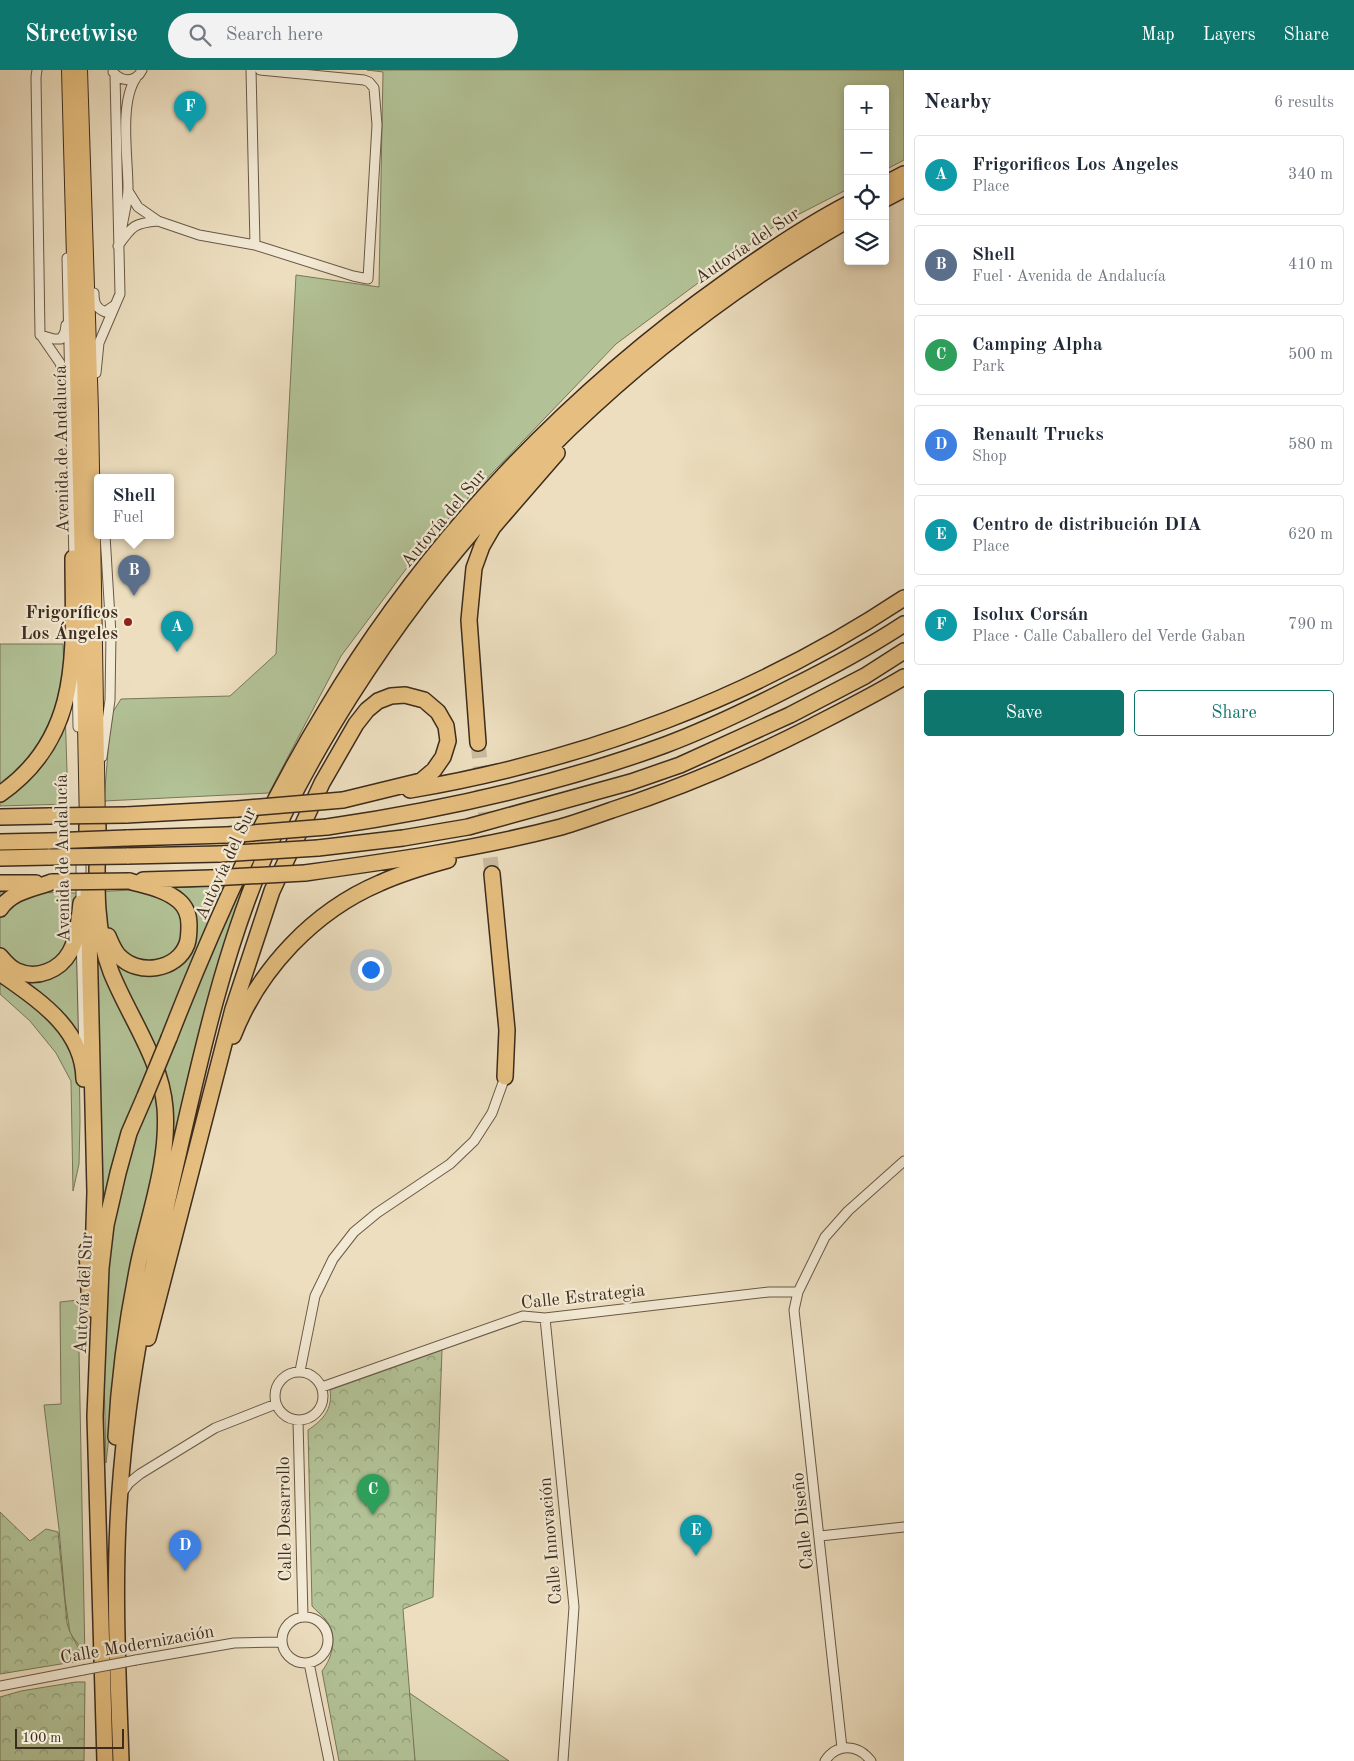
<!DOCTYPE html>
<meta charset="utf-8">
<style>
body{margin:0;font-family:"Old Standard TT",serif;background:#f2f2f3;color:#1f2937}
.controls{position:absolute;right:15px;top:15px;display:grid;overflow:hidden;border-radius:5px;box-shadow:0 2px 8px #0003}
.controls button{width:45px;height:45px;display:grid;place-items:center;padding:0;border:0;border-bottom:1px solid #e0e1e3;background:#fff;color:#1f2937;font:25px sans-serif}
.scale{position:absolute;left:15px;bottom:12px;width:109px;box-sizing:border-box;padding-left:5px;border:2px solid #3d2c1d;border-top:0;font-size:14px;line-height:18px;white-space:nowrap;color:#3d2c1d;-webkit-text-stroke:4px #f3ead5;paint-order:stroke}
.you{position:absolute;left:370px;top:899px;width:18px;height:18px;margin:-12px;border:4px solid #fff;border-radius:50%;background:#1a73e8;box-shadow:0 0 0 8px #1a73e833}
.badge{display:grid;place-items:center;width:32px;height:32px;border-radius:50%;background:#0f766e;color:#fff;font-size:16px;font-weight:700}
.pin{position:absolute;translate:-50% -41px;filter:drop-shadow(0 1px 2px #0008)}
.pin::after{content:'';position:absolute;top:26px;width:18px;height:15px;background:inherit;clip-path:polygon(0 0,100% 0,50% 100%)}
.popup{position:absolute;left:94px;top:404px;width:80px;height:65px;box-sizing:border-box;display:grid;place-content:center;border-radius:5px;background:#fff;filter:drop-shadow(0 1px 4px #0005);font-size:16px;white-space:nowrap;color:#747a83}
.popup b{font-size:19px;color:#1f2937}
.popup::after{content:'';position:absolute;left:50%;top:100%;margin-left:-10px;border:10px solid transparent;border-top-color:#fff}
.list{margin:0;padding:0;list-style:none}
h2{display:flex;justify-content:space-between;align-items:center;height:65px;margin:0;padding:0 20px;font-size:21px}
h2 small{font-size:16px;font-weight:400;color:#747a83}
.list li{display:grid;grid-template-columns:32px 1fr auto;gap:15px;align-items:center;box-sizing:border-box;height:80px;margin:0 10px 10px;padding:0 10px;border:1px solid #e0e1e3;border-radius:5px}
.list b{display:block;font-size:19px;white-space:nowrap}
.list p{margin:0;font-size:16px;white-space:nowrap;color:#747a83}
.list em{font-size:16px;font-style:normal;color:#747a83}
.actions{display:flex;gap:10px;padding:15px 20px}
.actions a{flex:1;padding:11px 0;border:1px solid #0f766e;border-radius:5px;text-align:center;font-size:18px;color:#0f766e}
.actions .main{background:#0f766e;color:#fff}
.icon{flex:none;width:28px;height:28px;fill:none;stroke:currentColor;stroke-width:2;stroke-linecap:round;stroke-linejoin:round}
.map{position:relative;flex:none;width:904px;height:1691px;overflow:hidden}
header{display:flex;align-items:center;gap:30px;box-sizing:border-box;height:70px;padding:0 25px;background:#0f766e;color:#fff}
header strong{font-size:24px}
nav{display:flex;gap:28px;margin-inline-start:auto;font-size:18px}
.search{width:350px;height:45px;background:#f2f2f3;display:flex;align-items:center;gap:12px;box-sizing:border-box;padding:0 18px;border-radius:28px;color:#747a83;font-size:19px}
main{display:flex}
aside{flex:1;background:#fff}
.map>svg:first-child{display:block}
.green{fill:#b2c296;stroke:#78775a}
.forest{fill:url(#forest-crowns);stroke:#78775a}
.lines{fill:none;stroke-linecap:round;stroke-linejoin:round}
.highway-tunnel{stroke:#c9ba9f;stroke-width:15;stroke-dasharray:15 8;stroke-linecap:butt}
.street-casing{stroke:#695846;stroke-width:11}
.primary-casing{stroke:#3d2c1d;stroke-width:16}
.highway-casing{stroke:#3d2c1d;stroke-width:18}
.street{stroke:#f3ead5;stroke-width:9}
.primary{stroke:#e6bf80;stroke-width:14}
.highway{stroke:#e6bf80;stroke-width:15}
.street-bridge-casing{stroke:#695846;stroke-width:11;stroke-linecap:butt}
.highway-bridge-casing{stroke:#3d2c1d;stroke-width:18;stroke-linecap:butt}
.street-bridge{stroke:#f3ead5;stroke-width:9}
.highway-bridge{stroke:#e6bf80;stroke-width:15}
.poi-dot{fill:#8f2418;stroke:#f3ead5;stroke-width:2}
.labels{text-anchor:middle;stroke-width:4.5;stroke-linejoin:round;paint-order:stroke}
.street-label{font-size:18px;fill:#3d2c1d;stroke:#f3ead5}
.poi-label{font-size:18px;font-weight:bold;fill:#3d2c1d;stroke:#f3ead5;text-anchor:end}
</style>
<header>
<strong>Streetwise</strong>
<div class="search"><svg class="icon" aria-label="search" viewBox="0 0 24 24"><circle cx="10" cy="10" r="6"/><path d="M15 15l6 6"/></svg>Search here</div>
<nav><a>Map</a><a>Layers</a><a>Share</a></nav>
</header>
<main>
<div class="map">
<svg width="904" height="1691" viewBox="0 0 904 1691">
<defs>
<pattern id="forest-crowns" width="20" height="18" patternUnits="userSpaceOnUse" patternTransform="scale(1.25)"><rect width="20" height="18" fill="#b2c296"/><path d="M2 6a3 3 0 1 1 6 0M12 15a3 3 0 1 1 6 0" fill="none" stroke="#929e7a"/></pattern>
</defs>
<rect width="100%" height="100%" fill="#ecdebf"/>
<filter id="stains"><feTurbulence type="fractalNoise" baseFrequency=".004" numOctaves="4"/><feColorMatrix values="0 0 0 0 .2 0 0 0 0 .09 0 0 0 0 .02 0 0 0 .5 -.17"/></filter>
<radialGradient id="worn" r=".72"><stop offset=".6" stop-color="#630" stop-opacity="0"/><stop offset="1" stop-color="#630" stop-opacity=".3"/></radialGradient>
<!-- green -->
<path class="green" d="M367,0H904V90L885,100V19H848V119L772,158L616,274L427,471L341,586L269,723L104,731L111,645L121,629L230,626L276,584L296,205L379,217L383,2Z
M0,574H63L68,734L0,736Z
M249,814L166,1117L120,1269L106,1393L93,822Z
M0,822L77,823L80,1051L79,1094L73,1121L71,1011L56,983L30,951L0,924Z
M78,1230L85,1590L78,1574L70,1563L65,1529L59,1459L44,1335L61,1334L60,1232Z
M408,1622L509,1691H415Z"/>
<!-- forest -->
<path class="forest" d="M442,1280L433,1527L403,1539L415,1691H339L322,1601C333,1587 338,1565 326,1550C322,1545 316,1541 312,1536L308,1360C323,1350 333,1339 330,1320Z
M0,1442L30,1471L46,1459L58,1462L67,1553C70,1566 79,1577 85,1590L0,1604Z
M76,1612H85L84,1691H0V1627L21,1621Z"/>
<g class="lines">
<!-- highway-tunnel -->
<path class="highway-tunnel" d="M478,673L492,804"/>
<defs>
<path id="street" d="M37,0L36,7L40,264L60,293L67,315
M251,0L255,175
M113,2C122,13 136,12 142,0
M128,121L138,137L158,151L199,165L255,175L353,206L368,209L377,55L374,18L369,12L364,10L260,0
M122,157C124,144 128,131 128,118C128,87 119,33 136,8
M118,176C132,156 134,153 158,151
M67,188L74,492
M94,223C94,233 96,238 105,242L115,235
M40,265L54,269H61L65,262L66,255
M96,303L99,273L120,224L115,5
M77,598L78,657
M102,687L110,630L111,564L105,465
M81,832V783
M81,863L84,985
M545,1248L574,1537L563,1691
M300,1301L315,1226L333,1189L354,1162L377,1143L450,1094L474,1071L492,1043L505,1007
M275 1326a24 24 0 1 1 48 0a24 24 0 1 1-48 0Z
M322,1317L523,1246L545,1248L769,1222H798
M298,1351L303,1546
M122,1423L129,1413L140,1404L215,1358L276,1334
M820,1466L904,1457
M282 1570a23 23 0 1 1 46 0a23 23 0 1 1-46 0Z
M136,1590L234,1573L281,1572
M309,1593L329,1691
M0,1616L83,1600
M842,1678L794,1240L798,1222L825,1167L848,1141L904,1091
M825,1691C837,1673 858,1674 871,1691"/>
<path id="primary" d="M69,0L81,452L87,756
M80,0L91,340L98,755"/>
<path id="highway" d="M885,114L904,104
M885,129L904,119
M478,673L469,550L474,498L482,476L493,457L557,383
M410,720C586,690 755,627 904,528
M0,724C84,666 73,578 73,488
M126,745L237,739
M0,747L50,746
M87,756V782
M98,756C97,804 93,856 111,902C129,947 161,989 165,1038C169,1090 150,1141 139,1191C127,1249 119,1308 116,1367
M327,757C442,740 556,715 665,675C708,659 751,638 792,617C830,598 869,577 904,554
M127,768L227,765
M0,772L50,771
M318,778L403,768L468,757L631,712L680,695L790,645L865,606L904,581
M127,786L220,784
M0,788L50,787
M305,803C391,791 477,779 561,757C578,752 595,746 612,740C680,718 746,690 811,657C842,641 874,625 904,607
M492,804L507,960L505,1007
M143,810L211,808
M0,813H36
M88,823L95,1122L93,1190
M0,839C12,821 33,819 52,812
M108,866C111,873 114,881 119,886C138,906 177,901 187,874C189,868 189,861 189,855C189,845 186,837 179,831C165,819 146,816 129,811
M0,886C5,892 10,898 17,901C37,910 60,900 70,882C78,867 79,849 81,833
M0,903C38,930 83,958 84,1009
M233,966C259,899 314,841 380,813C402,803 426,796 448,790
M169,968C213,855 263,743 326,640C427,471 566,325 727,211C766,183 806,156 848,134
M87,1180L90,1239
M148,1268L233,939L272,821L322,713L356,654L367,640L378,631L391,626L405,625L424,630L438,642L446,656L448,671L443,687L434,700L421,711L343,730
M105,1691L95,1346L101,1198L106,1155L118,1103L129,1063L145,1026
M121,1691C118,1601 113,1510 120,1420C128,1305 153,1193 179,1081C201,985 223,886 261,795C285,736 316,681 350,627C475,430 646,266 848,150"/>
</defs>
<!-- street casing -->
<use href="#street" class="street-casing"/>
<!-- primary casing -->
<use href="#primary" class="primary-casing"/>
<!-- highway casing -->
<use href="#highway" class="highway-casing"/>
<!-- street -->
<use href="#street" class="street"/>
<!-- primary -->
<use href="#primary" class="primary"/>
<!-- highway -->
<use href="#highway" class="highway"/>
<defs>
<path id="street-bridge" d="M83,1600L136,1590"/>
<path id="highway-bridge" d="M237,739L343,730
M50,746L126,745
M227,765L327,757
M50,771L127,768
M220,784L318,778
M50,787L127,786
M211,808L305,803
M52,812L129,811
M145,1026L169,968"/>
</defs>
<!-- street-bridge casing -->
<use href="#street-bridge" class="street-bridge-casing"/>
<!-- highway-bridge casing -->
<use href="#highway-bridge" class="highway-bridge-casing"/>
<!-- street-bridge -->
<use href="#street-bridge" class="street-bridge"/>
<!-- highway-bridge -->
<use href="#highway-bridge" class="highway-bridge"/>
</g>
<!-- markers -->
<circle class="poi-dot" cx="128" cy="552" r="5"/>
<g class="labels">
<!-- street labels -->
<g class="street-label">
<text transform="translate(747 175) rotate(-34)" y="6">Autovía del Sur</text>
<text transform="translate(61 379) rotate(-91)" y="6">Avenida de Andalucía</text>
<text transform="translate(443 448) rotate(-50)" y="6">Autovía del Sur</text>
<text transform="translate(62 788) rotate(-91)" y="6">Avenida de Andalucía</text>
<text transform="translate(225 793) rotate(-65)" y="6">Autovía del Sur</text>
<text transform="translate(83 1223) rotate(-87)" y="6">Autovía del Sur</text>
<text transform="translate(583 1226) rotate(-6)" y="6">Calle Estrategia</text>
<text transform="translate(284 1449) rotate(-91)" y="6">Calle Desarrollo</text>
<text transform="translate(802 1451) rotate(-96)" y="6">Calle Diseño</text>
<text transform="translate(550 1471) rotate(-95)" y="6">Calle Innovación</text>
<text transform="translate(137 1574) rotate(-10)" y="6">Calle Modernización</text>
</g>
<!-- poi labels -->
<g class="poi-label">
<text x="118" y="548">Frigoríficos<tspan x="118" dy="21">Los Ángeles</tspan></text>
</g>
</g>
<rect width="100%" height="100%" filter="url(#stains)"/>
<rect width="100%" height="100%" fill="url(#worn)"/>
</svg>
<div class="controls">
<button>+</button>
<button>−</button>
<button><svg class="icon" aria-label="locate" viewBox="0 0 24 24"><circle cx="12" cy="12" r="6"/><path d="M12 2v4M12 18v4M2 12h4M18 12h4"/></svg></button>
<button><svg class="icon" aria-label="layers" viewBox="0 0 24 24"><path d="M12 4l9 5-9 5-9-5zM3 14l9 5 9-5"/></svg></button>
</div>
<div class="scale">100 m</div>
<div class="you"></div>
<div class="pin badge" style="left:177px;top:582px;background:#0f9aa8">A</div>
<div class="pin badge" style="left:134px;top:526px;background:#5c6f8a">B</div>
<div class="popup"><b>Shell</b>Fuel</div>
<div class="pin badge" style="left:373px;top:1445px;background:#2e9e5b">C</div>
<div class="pin badge" style="left:185px;top:1501px;background:#3f7fe0">D</div>
<div class="pin badge" style="left:696px;top:1486px;background:#0f9aa8">E</div>
<div class="pin badge" style="left:190px;top:62px;background:#0f9aa8">F</div>
</div>
<aside>
<h2>Nearby<small>6 results</small></h2>
<ul class="list">
<li><span class="badge" style="background:#0f9aa8">A</span><div><b>Frigorificos Los Angeles</b><p>Place</p></div><em>340 m</em></li>
<li><span class="badge" style="background:#5c6f8a">B</span><div><b>Shell</b><p>Fuel · Avenida de Andalucía</p></div><em>410 m</em></li>
<li><span class="badge" style="background:#2e9e5b">C</span><div><b>Camping Alpha</b><p>Park</p></div><em>500 m</em></li>
<li><span class="badge" style="background:#3f7fe0">D</span><div><b>Renault Trucks</b><p>Shop</p></div><em>580 m</em></li>
<li><span class="badge" style="background:#0f9aa8">E</span><div><b>Centro de distribución DIA</b><p>Place</p></div><em>620 m</em></li>
<li><span class="badge" style="background:#0f9aa8">F</span><div><b>Isolux Corsán</b><p>Place · Calle Caballero del Verde Gaban</p></div><em>790 m</em></li>
</ul>
<div class="actions"><a class="main">Save</a><a>Share</a></div>
</aside>
</main>
